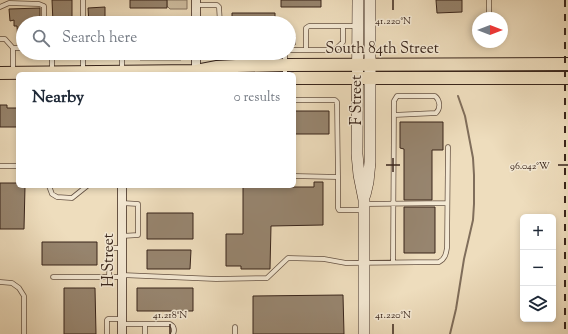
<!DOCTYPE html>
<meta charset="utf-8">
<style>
body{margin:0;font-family:"Sorts Mill Goudy",serif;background:#f6f6f7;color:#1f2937}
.controls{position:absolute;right:12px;bottom:12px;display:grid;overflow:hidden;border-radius:6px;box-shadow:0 2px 6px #0003}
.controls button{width:36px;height:36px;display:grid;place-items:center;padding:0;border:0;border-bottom:1px solid #e0e1e3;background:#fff;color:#1f2937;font:20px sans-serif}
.compass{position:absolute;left:472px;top:12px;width:36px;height:36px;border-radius:50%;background:#fff;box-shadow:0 2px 6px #0003;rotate:90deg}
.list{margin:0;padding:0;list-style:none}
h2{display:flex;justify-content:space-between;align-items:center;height:52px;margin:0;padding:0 16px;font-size:17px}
h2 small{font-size:13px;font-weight:400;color:#747a83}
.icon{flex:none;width:22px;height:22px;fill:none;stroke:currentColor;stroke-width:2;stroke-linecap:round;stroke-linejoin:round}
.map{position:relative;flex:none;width:568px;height:334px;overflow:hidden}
.search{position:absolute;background:#fff;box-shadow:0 2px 6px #0003;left:16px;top:16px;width:280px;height:44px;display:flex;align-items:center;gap:10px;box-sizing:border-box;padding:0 14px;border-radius:22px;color:#747a83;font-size:15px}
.panel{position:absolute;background:#fff;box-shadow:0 2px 6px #0003;left:16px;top:72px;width:280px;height:116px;border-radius:6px}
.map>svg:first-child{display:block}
.green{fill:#cfbea1;stroke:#84725e}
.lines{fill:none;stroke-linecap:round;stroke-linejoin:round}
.stream{stroke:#806e5b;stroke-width:2}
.building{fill:#97856f;stroke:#39251b}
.lane-casing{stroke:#665344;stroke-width:5.5}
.street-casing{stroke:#665344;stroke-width:10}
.secondary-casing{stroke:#39251b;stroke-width:12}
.primary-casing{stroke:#39251b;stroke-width:14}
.lane{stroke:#f4e9d4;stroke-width:4}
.street{stroke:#f4e9d4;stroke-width:8}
.secondary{stroke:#f4e9d4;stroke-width:11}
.primary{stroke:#eeddbd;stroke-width:12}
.rail{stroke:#39251b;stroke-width:2;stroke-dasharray:7 7;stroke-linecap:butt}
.ticks{fill:none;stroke:#39251b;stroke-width:1.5}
.labels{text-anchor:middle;stroke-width:3;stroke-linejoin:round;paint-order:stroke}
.street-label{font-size:15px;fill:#39251b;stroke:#f4e9d4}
.ticks-label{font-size:10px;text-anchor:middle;fill:#39251b;stroke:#f4e9d4;stroke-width:3;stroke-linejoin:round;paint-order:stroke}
</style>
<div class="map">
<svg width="568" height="334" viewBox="0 0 568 334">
<rect width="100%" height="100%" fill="#eeddbd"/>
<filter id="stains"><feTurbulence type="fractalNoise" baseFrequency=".005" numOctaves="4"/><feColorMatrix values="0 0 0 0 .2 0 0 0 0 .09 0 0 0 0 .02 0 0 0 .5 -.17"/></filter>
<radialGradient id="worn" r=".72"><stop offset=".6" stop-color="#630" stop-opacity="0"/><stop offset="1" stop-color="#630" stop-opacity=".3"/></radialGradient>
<!-- green -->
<path class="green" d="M167,0H187V9H170L167,6Z
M180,53H187L181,60H140V57L135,56L136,54H178Z"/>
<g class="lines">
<!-- stream -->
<path class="stream" d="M450,334L456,309L464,259L473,220L474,204V175L473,158L465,116L458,96"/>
</g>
<!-- building -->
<path class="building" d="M52,0H72V23H53Z
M130,0H167V8H130Z
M281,0H321V7H281Z
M436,0H462V12L437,13Z
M105,7V23H89L88,8Z
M40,8V23H23V43H18L17,26H14V20L10,21L9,9Z
M232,13H275V23H232Z
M289,36H295V45H289Z
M0,105H7V108H18V127H0Z
M294,111H329V134H294Z
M400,122H443V150H432V200H404V149L400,148Z
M314,182H323V225L271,226L270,269H241V266H226V234H243V187H314Z
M0,183H18V186H25L24,229H0Z
M404,207H435V253H404Z
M147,213H193V239H147Z
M42,242H97V265H42Z
M147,250H191L190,269H147Z
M64,288H95L96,334H64Z
M137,288H193V311H137Z
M343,295L344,334H253V296Z"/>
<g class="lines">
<defs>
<path id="lane" d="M83,0V23
M489,0V18
M196,5H217L219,7L220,23
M0,7L9,3L39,4L44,6V23
M121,23V21H196
M0,39H5L13,48
M289,50H332L337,48L343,42V26H357
M306,50V28L309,26H343
M52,53V71
M83,53V70
M122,53V71
M240,65V53
M13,71V48H23
M285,74V53
M294,100H335L337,102L338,177
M0,166H18
M294,176L338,177V208L339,210H364
M49,186L52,194L57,197L72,198L87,186
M122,203L138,204V235L122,236
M366,204L447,203
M393,262L394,101L397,96H435C440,100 441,108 436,113L394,115
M122,275L216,279L267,278L288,258L324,259L346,263L439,262C445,259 446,254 447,248L448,147
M53,277H122
M109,277L110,251L112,248H122
M0,282L12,283L19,288L24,296V334
M122,324H170C174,326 175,330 173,334
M145,324V334
M235,327V334
M107,334V320L108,319H122"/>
<path id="street" d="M196,23V0
M196,53V71
M122,334V186"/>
<path id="secondary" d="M358,0L357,154L359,175L364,200V334
M365,195L368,182L370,162V0"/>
<path id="primary" d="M0,73L196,71L217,67L236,66L285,65L568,64
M294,78H568"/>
</defs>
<!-- lane casing -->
<use href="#lane" class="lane-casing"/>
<!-- street casing -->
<use href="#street" class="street-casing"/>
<!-- secondary casing -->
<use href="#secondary" class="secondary-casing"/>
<!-- primary casing -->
<use href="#primary" class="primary-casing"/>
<!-- lane -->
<use href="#lane" class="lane"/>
<!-- street -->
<use href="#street" class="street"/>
<!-- secondary -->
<use href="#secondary" class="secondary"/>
<!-- primary -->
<use href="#primary" class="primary"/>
<!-- rail -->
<path class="rail" d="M565,0V334"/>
</g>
<!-- ticks -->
<path class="ticks" d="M393,0V10M393,158V172M386,165H400M558,165H568M170,324V334M393,324V334"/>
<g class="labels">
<!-- street labels -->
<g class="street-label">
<text x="382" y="53">South 84th Street</text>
<text transform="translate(356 100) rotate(-90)" y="5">F Street</text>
<text transform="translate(108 260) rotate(-90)" y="5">H Street</text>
</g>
</g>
<g class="ticks-label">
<text x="393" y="24">41.220°N</text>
<text x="530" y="169">96.042°W</text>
<text x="170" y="318">41.218°N</text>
<text x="393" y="318">41.220°N</text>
</g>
<rect width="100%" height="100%" filter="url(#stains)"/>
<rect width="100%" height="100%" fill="url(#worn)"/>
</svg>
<div class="controls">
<button>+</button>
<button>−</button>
<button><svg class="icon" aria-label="layers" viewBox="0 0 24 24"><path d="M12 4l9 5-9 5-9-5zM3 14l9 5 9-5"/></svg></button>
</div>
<svg class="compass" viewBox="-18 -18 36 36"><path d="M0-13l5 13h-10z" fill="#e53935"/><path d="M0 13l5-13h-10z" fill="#747a83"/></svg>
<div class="search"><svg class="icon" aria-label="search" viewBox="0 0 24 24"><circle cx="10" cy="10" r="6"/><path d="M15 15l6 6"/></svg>Search here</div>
<section class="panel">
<h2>Nearby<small>0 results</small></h2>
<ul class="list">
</ul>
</section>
</div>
